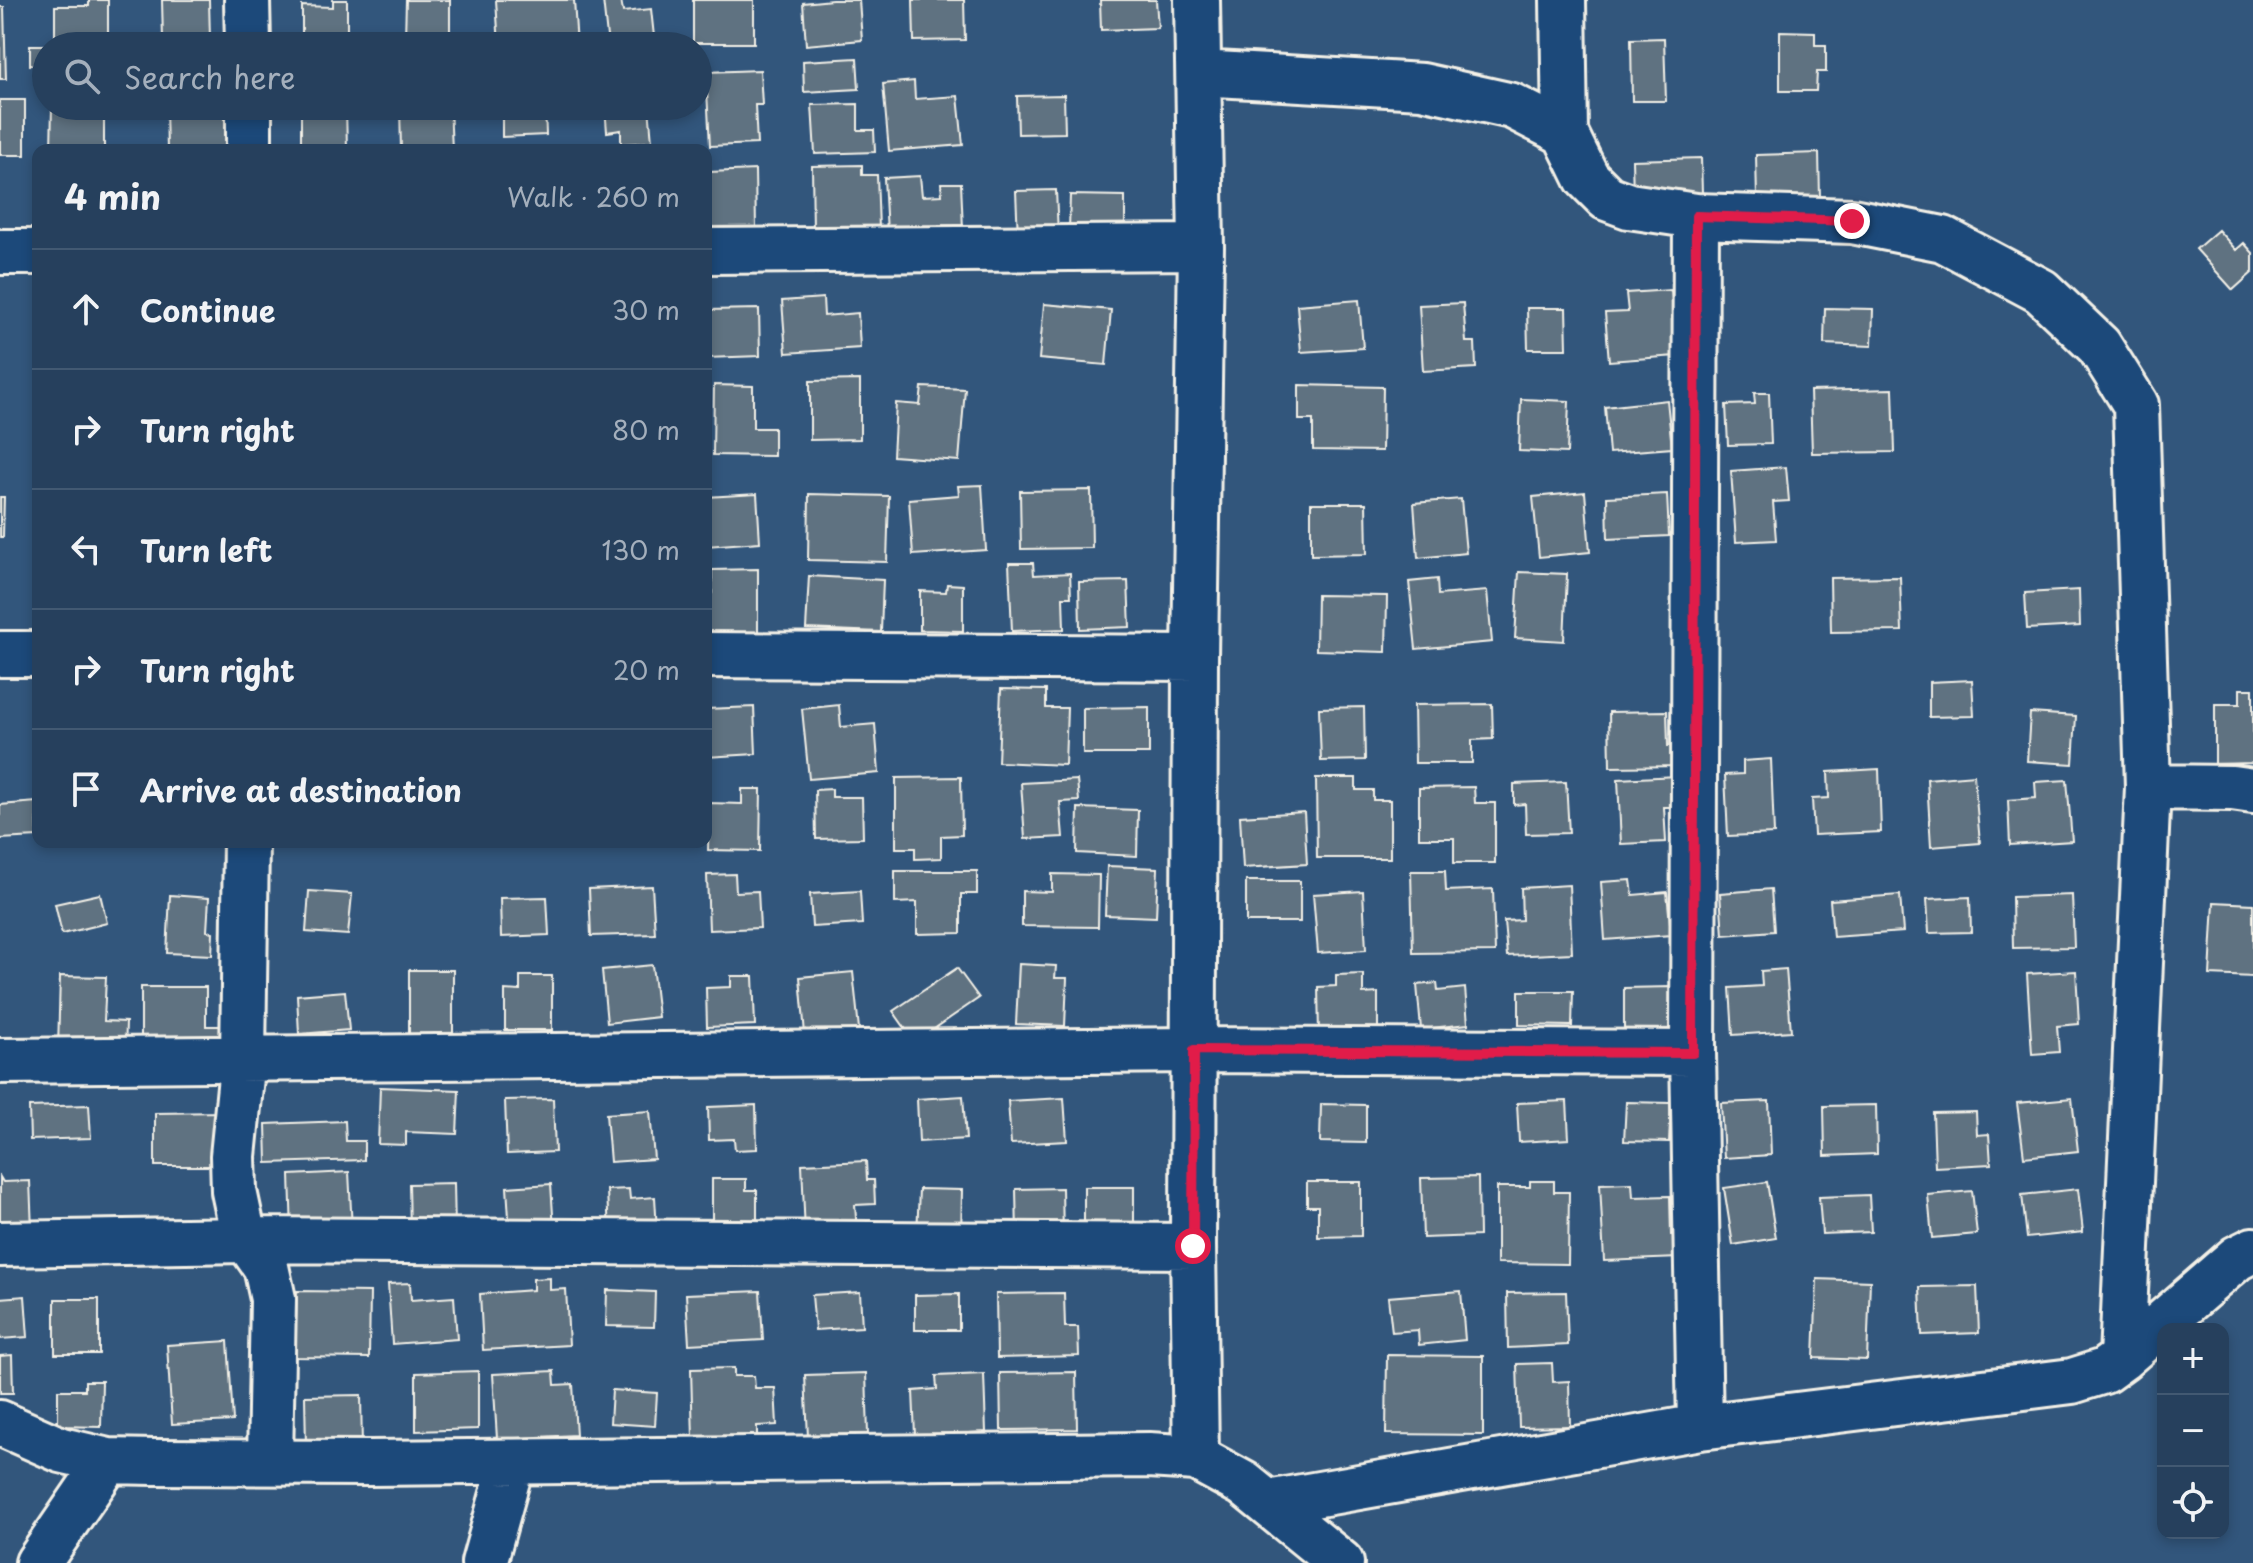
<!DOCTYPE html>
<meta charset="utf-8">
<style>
body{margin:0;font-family:"Playpen Sans",sans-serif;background:#324b66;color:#f1f3f6}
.controls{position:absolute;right:24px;bottom:24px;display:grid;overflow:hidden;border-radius:16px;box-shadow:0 4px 12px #0003}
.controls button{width:72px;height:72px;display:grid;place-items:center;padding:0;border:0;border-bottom:2px solid #425972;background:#26405d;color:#f1f3f6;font:40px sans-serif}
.stop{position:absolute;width:24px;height:24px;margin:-18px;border:6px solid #e11d48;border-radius:50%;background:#fff}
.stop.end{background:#e11d48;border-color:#fff;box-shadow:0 2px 8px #0008}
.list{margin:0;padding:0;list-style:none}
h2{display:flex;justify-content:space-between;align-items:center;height:104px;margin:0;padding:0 32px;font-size:34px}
h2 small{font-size:26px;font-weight:400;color:#a4afbc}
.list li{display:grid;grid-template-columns:52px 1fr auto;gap:24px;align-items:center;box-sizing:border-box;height:120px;padding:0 32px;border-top:2px solid #425972}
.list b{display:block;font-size:30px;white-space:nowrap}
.list em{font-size:26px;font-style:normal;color:#a4afbc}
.icon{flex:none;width:44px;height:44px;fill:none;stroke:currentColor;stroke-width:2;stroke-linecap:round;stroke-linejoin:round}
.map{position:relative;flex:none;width:2253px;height:1563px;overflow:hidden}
.search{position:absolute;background:#26405d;box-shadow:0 4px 12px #0003;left:32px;top:32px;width:680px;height:88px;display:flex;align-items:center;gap:20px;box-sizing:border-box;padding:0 28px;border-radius:44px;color:#a4afbc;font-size:30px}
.panel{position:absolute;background:#26405d;box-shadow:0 4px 12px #0003;left:32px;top:144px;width:680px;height:704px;border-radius:16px}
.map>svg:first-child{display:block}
.building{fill:#5f7281;stroke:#f4f1e8;stroke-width:2}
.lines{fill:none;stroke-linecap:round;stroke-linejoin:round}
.street-casing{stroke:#f4f1e8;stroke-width:50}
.street{stroke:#1f4a7a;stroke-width:44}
.route{stroke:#e11d48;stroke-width:10}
</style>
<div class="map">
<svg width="2253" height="1563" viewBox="0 0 2253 1563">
<rect width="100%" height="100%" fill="#32567c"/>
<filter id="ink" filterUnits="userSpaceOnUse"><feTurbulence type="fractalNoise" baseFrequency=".0125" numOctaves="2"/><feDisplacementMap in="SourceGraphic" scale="16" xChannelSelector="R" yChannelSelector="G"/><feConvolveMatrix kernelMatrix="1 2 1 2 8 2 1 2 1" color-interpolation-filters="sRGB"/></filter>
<g filter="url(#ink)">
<!-- building -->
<path class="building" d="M89,0H108V46H46V65H30V45H55V6H89Z
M162,0H209L210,39L163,40Z
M333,0H347V45H302V6L333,7Z
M406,0H450V38H405Z
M496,0H574L577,46H499Z
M603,0H621L623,12L651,9L655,46H608Z
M693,0H754V43H693Z
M832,0H859L862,40L806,45L803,3Z
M913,0H964L965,40L914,41Z
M1100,0H1156L1158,28L1101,30Z
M0,7H4L6,79H0Z
M1780,31L1815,32V45H1826V72H1817L1816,91H1780Z
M1664,38L1666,101H1632L1631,39Z
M857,58L859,89L804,92L803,61Z
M760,70L762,105H755L757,144L710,146L706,72Z
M914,81L915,99L958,96L963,145L889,151L883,84Z
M1064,95L1065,133L1018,134L1017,96Z
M0,100H25V155H0Z
M858,104V130H874L875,152L815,154L812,105Z
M52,106H104V150H51Z
M233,106L234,150H167L166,107Z
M301,106H346L347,150H301Z
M400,106H450L452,150H401Z
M502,106H545L546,135L502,137Z
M605,106H649L652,142L621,144V130L607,132Z
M1819,153L1820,198L1757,200L1756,155Z
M1701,158L1702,193L1633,194L1632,160Z
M862,165V175H877L879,229L813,231L812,166Z
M755,170L756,229L710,230L709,172Z
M920,176L922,196L942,195L941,183H961L963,229L887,233L884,178Z
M1056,190L1058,235L1018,237L1016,191Z
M1070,195L1125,196V232L1069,231Z
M2218,230L2236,250L2244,243L2253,253V272L2233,290L2196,249Z
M1671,290L1676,356L1609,361L1605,313L1628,312L1626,293Z
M823,298L824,316L858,313L860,348L786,353L782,301Z
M1359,300L1363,348L1301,352L1297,305Z
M1463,303L1466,342H1475L1476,368L1423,371L1419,305Z
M1044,304L1111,310L1106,365L1039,359Z
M1527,308H1566L1567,349H1528Z
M1825,308L1873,309L1872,346L1824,344Z
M759,309L760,356L706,358V310Z
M860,380V439L810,440V381Z
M714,385L753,386V428H774V456L713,455Z
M1299,385L1383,387L1382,451L1313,450V420H1299Z
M922,387L965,389L959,461L893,456L896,403L920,405Z
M1893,389L1895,452L1812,453L1810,391Z
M1754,393H1769L1771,444L1728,445L1726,405L1755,404Z
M1521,399L1569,401L1567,453L1519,451Z
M1667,400L1672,448L1609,453L1605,407Z
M1786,467L1789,501L1773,502L1776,540L1736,542L1731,471Z
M982,485L986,550L913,555L909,499L959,495L958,486Z
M1091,490L1092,548L1021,549L1020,491Z
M1585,492L1590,552L1539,557L1533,497Z
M757,494L760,542L706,546V497Z
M809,494L889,496L887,562L808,560Z
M1667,494L1669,536L1608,539L1607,497Z
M0,497H4L3,537H0Z
M1461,499L1466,553L1418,558L1414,503Z
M1311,503H1366L1367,554L1311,555Z
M1009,563H1033L1034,575L1070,573L1071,597H1063L1064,629L1012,631Z
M758,569V632H706V593H712V570Z
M1519,572L1567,574L1564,641L1515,638Z
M809,576L883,580L881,632L806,629Z
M1900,577L1902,631L1831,632L1830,578Z
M1437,579L1438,595L1487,591L1492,642L1416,649L1409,582Z
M1128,581L1130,627L1080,629L1079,582Z
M947,584L963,585V631L920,630V591L946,592Z
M2079,590L2080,626L2027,629L2025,593Z
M1317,595L1387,596L1386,652L1316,650Z
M1972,680L1974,716L1929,717V682Z
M1001,689L1046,690V708H1067L1065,765L998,762Z
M2240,689H2253V763L2215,764V704H2240Z
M1492,704L1493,739L1472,740V763H1415L1414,705Z
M839,705L841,727L875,724L879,773L809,779L802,709Z
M754,707L756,754L706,757V709Z
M1149,707V754H1083V708Z
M1364,707L1365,760L1321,761L1319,708Z
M1667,711L1668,746H1683V766L1610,767L1609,712Z
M2030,713L2076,716L2073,764L2027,761Z
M1771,759L1774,834L1728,836L1725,775L1743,774V761Z
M1879,769L1881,832L1814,835L1812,799L1829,798L1828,772Z
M1974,775L1980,843L1931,847L1927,779Z
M1677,776L1678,807H1664L1666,842L1621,844L1618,779Z
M961,777L962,835L941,836V858L915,859V848H896V778Z
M1316,778H1356V790H1373V800H1390V858H1317Z
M1077,780L1079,801L1060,802L1063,837L1025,839L1021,783Z
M2067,780L2072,841L2010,845L2008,800L2036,798L2035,782Z
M1566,782L1569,833L1526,834L1525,804L1514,805V784Z
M1474,787L1475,803H1495V863H1454V838H1419V788Z
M742,789H761L760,851L708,850L709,803L742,804Z
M832,789V797H862L863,838L816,839L815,790Z
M37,802L38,837L0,839V805Z
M1078,808L1138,810L1137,856L1077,853Z
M1304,812L1307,864L1243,868L1240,816Z
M1107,866L1158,868L1156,917L1105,915Z
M895,871H977V894H961V933L917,934V902L895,903Z
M1411,871H1445L1446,891L1493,889L1495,952L1413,953Z
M735,874L736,892L758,891L760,928L709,930L707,875Z
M1052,874L1099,875L1098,927L1022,926V891L1052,892Z
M1631,880L1633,895L1667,892L1671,935L1605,940L1601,882Z
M1246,881H1300V922H1246Z
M1569,885L1572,953L1507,956L1504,921L1522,920L1521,888Z
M652,886L655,934L591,936L589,889Z
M1771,889L1774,931L1723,935L1720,893Z
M309,891L352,894L348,935L306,932Z
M860,891L862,924L812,927L810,894Z
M1363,891L1366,950L1318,953L1313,894Z
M100,894L107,923L62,934L55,904Z
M170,895L209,898L207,931L213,932L212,955L167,953Z
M1900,895L1903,932L1833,937L1830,900Z
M2072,895L2074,947L2013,948L2012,897Z
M547,897L549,935L501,937L500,898Z
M1970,897L1971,932L1929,933L1927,899Z
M2214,902L2253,904V977L2210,975Z
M1019,964L1056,966L1055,978H1067L1065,1026L1016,1024Z
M652,965L658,1017L607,1023L602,970Z
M957,968L979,998L915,1042L893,1011Z
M1786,969L1791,1031L1733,1035L1730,988L1762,986L1761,971Z
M409,970H453V1040H409Z
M2076,971L2079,1024L2057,1026L2059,1052L2032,1054L2027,974Z
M853,972L859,1029L805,1034L800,977Z
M1363,974V994L1378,993V1033L1319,1034L1318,987L1336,986V975Z
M60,976L106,977L104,1021L126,1022L125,1052L58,1049Z
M520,976H552V1030H505V990L520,991Z
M731,976H753L755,1025L707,1027L706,988L731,987Z
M1437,983L1438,991L1465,988L1468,1024L1421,1029L1417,985Z
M141,987H206V1026H233V1046H141Z
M1671,987L1673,1040L1624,1042V988Z
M345,991L349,1030L299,1034L297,995Z
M1519,991H1573L1572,1026L1519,1025Z
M380,1087L459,1090L457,1134L406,1132V1145L378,1144Z
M963,1096L966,1139L919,1142L917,1099Z
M1064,1098L1067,1141L1011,1144L1008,1101Z
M2072,1098L2078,1151L2024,1157L2017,1103Z
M553,1099L555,1152L507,1154L505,1100Z
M1567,1101L1569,1139L1519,1142L1517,1103Z
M1769,1101L1771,1155L1724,1158L1721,1103Z
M1626,1102L1671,1103L1669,1142L1624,1141Z
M1321,1104L1366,1105V1143L1320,1142Z
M89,1105L91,1138L30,1140L29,1107Z
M756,1105L757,1149L735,1150L734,1139L709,1140L708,1107Z
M1876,1105L1877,1154L1825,1156L1824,1106Z
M650,1111L654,1159L610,1162L606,1114Z
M226,1112L227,1166H155V1113Z
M1976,1112L1977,1135L1989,1134L1991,1164L1935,1167L1933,1113Z
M345,1121L346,1141H364V1160L267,1163L266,1124Z
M866,1161L867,1180H874L875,1204L855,1205L857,1231L805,1234L802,1164Z
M349,1172L352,1229L292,1233L290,1175Z
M0,1177L3,1182L30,1181L32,1230L0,1232Z
M1478,1177L1479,1236L1423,1238L1421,1178Z
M712,1179H746V1190H757V1234H712Z
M1530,1181H1554V1192H1569L1568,1264L1497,1263V1187H1530Z
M1307,1182H1361V1236L1318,1237V1206H1307Z
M1767,1182L1776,1238L1733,1245L1724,1188Z
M454,1183L455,1231H410L409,1184Z
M1632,1183L1633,1197L1670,1196L1671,1235H1678L1679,1258L1604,1261L1600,1184Z
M551,1184L554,1230L510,1233L507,1187Z
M1084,1187H1134V1232H1084Z
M1062,1188L1063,1235H1017L1016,1189Z
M629,1189L630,1199L655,1197L657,1231L609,1234L607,1190Z
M919,1189L962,1190L961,1237L917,1235Z
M2078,1189L2083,1232L2027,1238L2022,1195Z
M1972,1191L1977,1234L1932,1238L1928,1195Z
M1869,1195L1871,1232L1822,1234L1819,1197Z
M550,1278V1290L566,1289L569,1345L483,1350L480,1294L533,1290V1279Z
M1817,1279L1870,1281L1867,1360L1814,1358Z
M410,1283L411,1300L454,1297L457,1339L392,1344L388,1284Z
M1977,1286L1979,1333L1922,1335L1920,1287Z
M607,1290L655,1292L654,1327L606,1326Z
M297,1291L370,1292L369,1358L295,1357Z
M760,1291L763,1340L689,1344L686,1294Z
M1461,1291L1465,1340L1419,1345L1418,1330L1392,1332L1388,1297Z
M860,1292L862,1327L815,1330L812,1295Z
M1566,1292L1568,1345L1508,1348L1507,1293Z
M1064,1293L1065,1327H1078L1079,1356L997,1358L996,1294Z
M959,1294V1330H915V1295Z
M25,1296L28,1337L0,1339V1298Z
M55,1299H99V1354H55Z
M228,1341L233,1421L172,1424L167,1345Z
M12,1355L13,1393H0V1356Z
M1387,1355L1483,1356V1435L1386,1434Z
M1552,1363L1553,1382L1569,1381L1570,1426L1519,1427L1517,1364Z
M734,1368V1376H754L755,1388H775L777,1425L757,1426V1437L693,1439L691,1369Z
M478,1371V1429L416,1431V1373Z
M554,1371L555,1385L573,1384L576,1435L497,1439L493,1374Z
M1076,1372L1077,1429L1001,1430L1000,1373Z
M866,1373L868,1434L808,1437L805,1375Z
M984,1374L986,1432L915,1436L913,1391L937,1389L936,1376Z
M85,1381H102L101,1427L58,1426V1390H85Z
M612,1390L657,1393L655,1426L610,1423Z
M361,1395L362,1447H306L305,1396Z"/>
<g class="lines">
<defs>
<path id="street" d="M247,0L248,46
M1563,0L1565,133
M1199,73L1422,86L1512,106L1565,133L1587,178L1607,198L1629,206L1696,216L1852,221L1943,239L2041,291L2099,346L2136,405L2148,787L2122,1358
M249,106V150
M1696,216L1693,1053L1700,1427
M706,251L1201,247
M0,252H38
M0,654H38
M706,655L1195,658
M2148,787L2232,788L2253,791
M246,842L243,1057L233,1156L234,1191L241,1224L247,1240L266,1267L273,1299L270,1462
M0,1061L1194,1050L1693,1053
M0,1244L247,1240L1193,1246
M0,1423L61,1450L108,1461L154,1462L370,1463L1149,1455L1196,1458L1244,1484L1341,1563
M1196,1458L1193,1246L1195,658L1201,247L1197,0
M1268,1503L1700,1427L2072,1381L2104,1371L2122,1358L2237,1258L2253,1250
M38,1563L108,1461
M484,1563L512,1462"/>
</defs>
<!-- street casing -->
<use href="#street" class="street-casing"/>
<!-- street -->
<use href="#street" class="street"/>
</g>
</g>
<g class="lines" filter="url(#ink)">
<!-- route -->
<path class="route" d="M1193,1246L1194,1050L1693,1053L1696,216L1852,221"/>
</g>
</svg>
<div class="controls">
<button>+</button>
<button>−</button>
<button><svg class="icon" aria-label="locate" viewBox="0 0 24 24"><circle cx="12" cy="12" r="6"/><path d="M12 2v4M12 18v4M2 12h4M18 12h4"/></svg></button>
</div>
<div class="stop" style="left:1193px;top:1246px"></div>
<div class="stop end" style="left:1852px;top:221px"></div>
<div class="search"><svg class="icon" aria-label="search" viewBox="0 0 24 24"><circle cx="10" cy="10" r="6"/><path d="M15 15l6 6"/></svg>Search here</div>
<section class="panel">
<h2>4 min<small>Walk · 260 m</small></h2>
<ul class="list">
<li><svg class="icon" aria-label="ahead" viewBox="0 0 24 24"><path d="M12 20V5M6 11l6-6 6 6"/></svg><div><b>Continue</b></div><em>30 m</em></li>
<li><svg class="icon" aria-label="right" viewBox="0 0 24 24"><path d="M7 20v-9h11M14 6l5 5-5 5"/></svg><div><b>Turn right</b></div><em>80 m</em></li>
<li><svg class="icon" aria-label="left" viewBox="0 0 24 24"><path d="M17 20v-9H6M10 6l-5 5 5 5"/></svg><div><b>Turn left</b></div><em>130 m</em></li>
<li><svg class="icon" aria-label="right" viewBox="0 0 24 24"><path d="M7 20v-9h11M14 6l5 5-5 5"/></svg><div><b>Turn right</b></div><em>20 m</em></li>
<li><svg class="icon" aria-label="arrive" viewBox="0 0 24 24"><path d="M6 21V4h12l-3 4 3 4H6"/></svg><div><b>Arrive at destination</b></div></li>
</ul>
</section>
</div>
